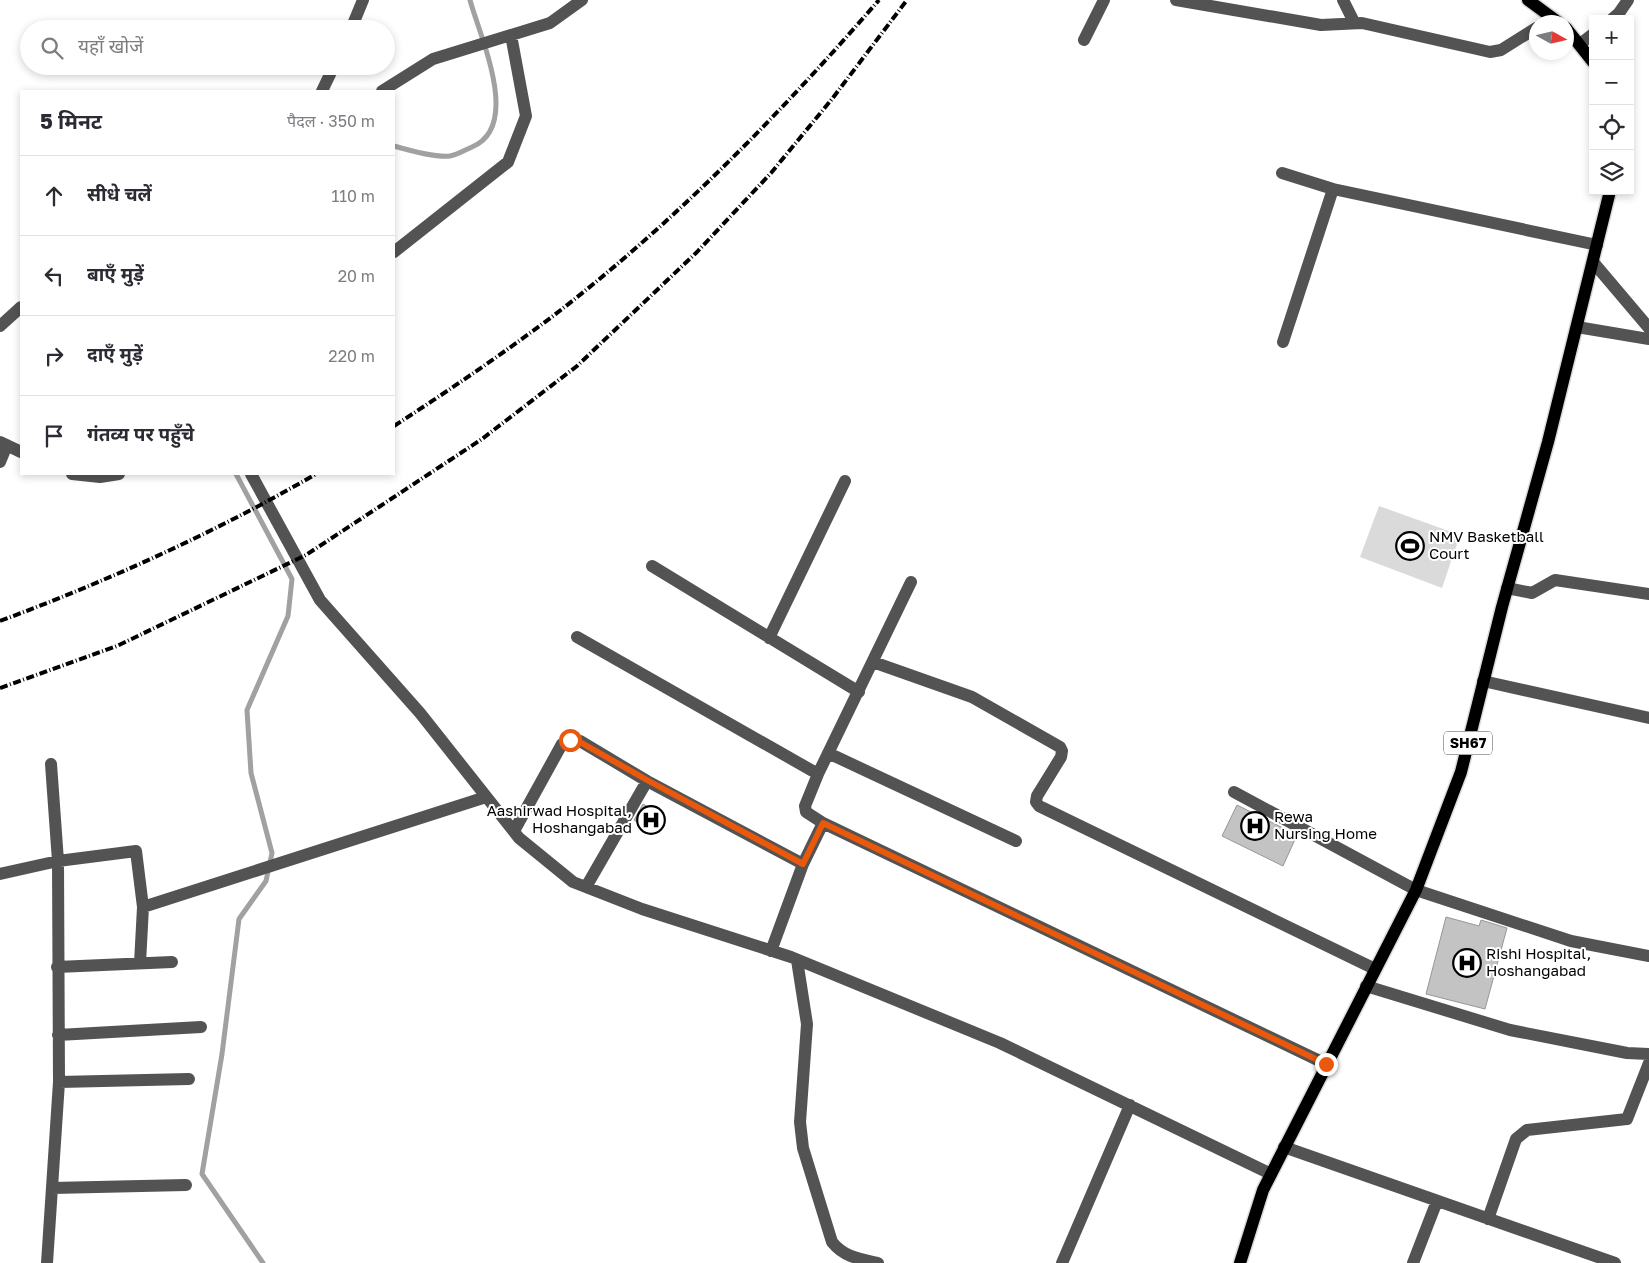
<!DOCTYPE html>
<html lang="hi">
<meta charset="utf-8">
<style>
body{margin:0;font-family:"Golos Text","Noto Sans Devanagari",sans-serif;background:#f7f7f7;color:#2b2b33}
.controls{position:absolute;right:15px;top:15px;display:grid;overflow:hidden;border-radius:0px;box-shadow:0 2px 8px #0003}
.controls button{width:45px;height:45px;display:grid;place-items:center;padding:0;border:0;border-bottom:1px solid #e1e1e2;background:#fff;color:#2b2b33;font:25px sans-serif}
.compass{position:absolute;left:1529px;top:15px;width:45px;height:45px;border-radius:50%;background:#fff;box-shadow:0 2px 8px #0003;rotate:98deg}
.stop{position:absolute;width:15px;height:15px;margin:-11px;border:4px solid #ea580c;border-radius:50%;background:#fff}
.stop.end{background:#ea580c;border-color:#fff;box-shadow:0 1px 5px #0008}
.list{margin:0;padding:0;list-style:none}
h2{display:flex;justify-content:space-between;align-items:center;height:65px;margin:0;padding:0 20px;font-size:21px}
h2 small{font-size:16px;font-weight:400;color:#7c7c81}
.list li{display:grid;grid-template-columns:32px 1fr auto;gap:15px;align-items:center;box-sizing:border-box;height:80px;padding:0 20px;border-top:1px solid #e1e1e2}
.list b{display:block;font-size:19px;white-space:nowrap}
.list em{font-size:16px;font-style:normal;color:#7c7c81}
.icon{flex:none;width:28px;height:28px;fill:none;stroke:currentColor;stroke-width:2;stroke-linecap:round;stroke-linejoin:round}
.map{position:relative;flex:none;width:1649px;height:1263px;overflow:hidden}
.search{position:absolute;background:#fff;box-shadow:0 2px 8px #0003;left:20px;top:20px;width:375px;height:55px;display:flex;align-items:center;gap:12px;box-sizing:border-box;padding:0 18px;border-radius:28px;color:#7c7c81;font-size:19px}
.panel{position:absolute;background:#fff;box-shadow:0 2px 8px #0003;left:20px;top:90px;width:375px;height:385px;border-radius:0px}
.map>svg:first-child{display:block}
.green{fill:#dadada}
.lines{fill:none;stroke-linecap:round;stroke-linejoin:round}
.stream{stroke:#a1a1a1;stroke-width:5}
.building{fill:#c3c3c3;stroke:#979797}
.major-casing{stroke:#dbdbdb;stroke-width:15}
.minor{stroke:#535353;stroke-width:12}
.major{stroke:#000;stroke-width:12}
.rail{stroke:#000;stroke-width:4;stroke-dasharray:8 2.5 1 2.5;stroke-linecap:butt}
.route{stroke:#ea580c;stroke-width:6}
.labels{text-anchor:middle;stroke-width:4;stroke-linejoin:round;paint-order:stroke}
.shield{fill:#fff;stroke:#4c4c4c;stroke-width:1}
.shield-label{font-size:14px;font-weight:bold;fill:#000}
.poi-label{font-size:15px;fill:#000;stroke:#fff;text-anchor:start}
</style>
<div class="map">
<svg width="1649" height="1263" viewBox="0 0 1649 1263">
<rect width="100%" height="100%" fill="#fff"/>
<!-- green -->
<path class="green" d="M1379,506L1460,535L1442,588L1360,557Z"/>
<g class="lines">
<!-- stream -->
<path class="stream" d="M394,146C408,150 435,158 450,156C457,155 465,150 472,147C522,126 480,37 470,0
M236,474L292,579L288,616L247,710L251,773L272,853L266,881L239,919L222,1054L202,1174L263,1263"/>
</g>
<!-- building -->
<path class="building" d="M643,804L662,816L651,832L634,820Z
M1237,805L1297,835L1283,866L1222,836Z
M1446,917L1479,926L1481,920L1507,928L1485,1009L1426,994Z"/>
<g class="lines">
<defs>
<path id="major" d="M1528,0L1558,22
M1566,28L1593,62
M1240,1263L1263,1190L1416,890L1461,772L1502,607L1548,442L1610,191"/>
</defs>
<!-- major casing -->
<use href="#major" class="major-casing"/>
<!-- minor -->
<path class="minor" d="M1176,0L1321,25L1362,23L1490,52L1501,50L1536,28
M1343,0L1354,22
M1612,19L1619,13L1628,0
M351,29L363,0
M1084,40L1104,0
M1580,44L1593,34
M322,91L334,66
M382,91L433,59L550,23L582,0
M1282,173L1333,189L1597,245
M394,252L508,162L526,116L511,35
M1593,262L1649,328
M0,326L21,307
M1577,327L1649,339
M1283,342L1333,189
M0,442L21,452
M0,462L7,445
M72,474L100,477L119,474
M251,474L320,600L420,713L519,838L573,882L642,909L791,957L1000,1043L1271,1174
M652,566L859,692
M911,582L818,774L805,806L806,812L823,823L1326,1064
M1507,588L1532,593L1555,580L1649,594
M577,637L818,774
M769,638L845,481
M873,662L972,697L1060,747L1062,751L1061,757L1037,796L1036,802L1039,806L1375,969
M1483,681L1649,718
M828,753L1016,841
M1234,792L1416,890L1571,941L1649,956
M514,831L562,744L570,740L580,741L647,781L803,864L771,951
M803,864L823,823
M0,874L58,861L136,851L143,907L140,963
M586,887L647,781
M143,907L486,797
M797,960L807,1024L800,1122L803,1148L832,1242C844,1257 859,1259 878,1263
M57,967L172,962
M1366,986L1510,1030L1627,1053L1649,1054
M58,1035L201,1027
M59,1082L189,1079
M1284,1147L1615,1263
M52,1188L186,1185
M1488,1219L1516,1139L1527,1130L1627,1119L1649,1063
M47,1263L59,1082L58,861L51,764
M1062,1263L1130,1105
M1413,1263L1437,1201"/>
<!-- major -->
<use href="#major" class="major"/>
<!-- rail -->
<path class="rail" d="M394,426C448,391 501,355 553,316C673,224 780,114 879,0
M0,621C110,580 214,533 316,474
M0,688L117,646L306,555L482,439L577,366L697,252L771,173L832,99L907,0"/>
</g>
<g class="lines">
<!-- route -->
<path class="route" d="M570,740L580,742L647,780L803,864L823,823L1326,1064"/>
</g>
<!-- icons -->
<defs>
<symbol id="stadium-ring" viewBox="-11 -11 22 22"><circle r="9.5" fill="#fff" stroke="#000" stroke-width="1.5"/><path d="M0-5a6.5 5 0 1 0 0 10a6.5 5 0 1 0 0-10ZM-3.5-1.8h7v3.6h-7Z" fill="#000"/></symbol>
<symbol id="hospital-ring" viewBox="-11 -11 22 22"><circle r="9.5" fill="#fff" stroke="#000" stroke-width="1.5"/><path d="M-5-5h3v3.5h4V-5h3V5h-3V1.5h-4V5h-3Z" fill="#000"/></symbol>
</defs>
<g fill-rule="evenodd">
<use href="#stadium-ring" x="1394" y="530" width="32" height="32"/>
<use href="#hospital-ring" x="635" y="804" width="32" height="32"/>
<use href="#hospital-ring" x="1239" y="810" width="32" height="32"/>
<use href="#hospital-ring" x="1451" y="947" width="32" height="32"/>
</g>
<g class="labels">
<!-- shield labels -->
<rect class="shield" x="1444" y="731.5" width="48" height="23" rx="4"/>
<g class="shield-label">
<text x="1468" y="748">SH67</text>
</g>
<!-- poi labels -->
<g class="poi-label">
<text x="1429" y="542">NMV Basketball<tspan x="1429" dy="17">Court</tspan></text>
<text x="632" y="816" text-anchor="end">Aashirwad Hospital,<tspan x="632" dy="17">Hoshangabad</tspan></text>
<text x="1274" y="822">Rewa<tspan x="1274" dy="17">Nursing Home</tspan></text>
<text x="1486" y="959">Rishi Hospital,<tspan x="1486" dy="17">Hoshangabad</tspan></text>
</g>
</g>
</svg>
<div class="controls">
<button>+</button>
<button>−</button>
<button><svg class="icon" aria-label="locate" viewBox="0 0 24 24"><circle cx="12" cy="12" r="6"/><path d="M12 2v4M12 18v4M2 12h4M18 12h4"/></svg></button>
<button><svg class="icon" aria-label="layers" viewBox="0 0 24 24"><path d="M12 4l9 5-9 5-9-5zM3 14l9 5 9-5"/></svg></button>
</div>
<svg class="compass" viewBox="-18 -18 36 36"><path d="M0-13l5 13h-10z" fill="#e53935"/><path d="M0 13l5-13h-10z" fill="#7c7c81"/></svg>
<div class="stop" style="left:570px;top:740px"></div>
<div class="stop end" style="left:1326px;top:1064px"></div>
<div class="search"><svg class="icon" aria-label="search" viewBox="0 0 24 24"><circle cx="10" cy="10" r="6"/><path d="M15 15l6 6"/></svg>यहाँ खोजें</div>
<section class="panel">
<h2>5 मिनट<small>पैदल · 350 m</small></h2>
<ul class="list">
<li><svg class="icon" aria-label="ahead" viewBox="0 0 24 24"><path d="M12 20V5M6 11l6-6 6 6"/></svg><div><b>सीधे चलें</b></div><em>110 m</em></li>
<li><svg class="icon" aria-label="left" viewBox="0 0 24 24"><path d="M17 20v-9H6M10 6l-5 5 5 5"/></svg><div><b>बाएँ मुड़ें</b></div><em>20 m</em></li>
<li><svg class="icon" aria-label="right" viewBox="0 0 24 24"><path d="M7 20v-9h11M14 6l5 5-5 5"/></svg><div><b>दाएँ मुड़ें</b></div><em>220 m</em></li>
<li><svg class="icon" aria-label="arrive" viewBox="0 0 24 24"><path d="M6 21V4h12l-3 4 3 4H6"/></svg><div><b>गंतव्य पर पहुँचे</b></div></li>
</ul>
</section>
</div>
